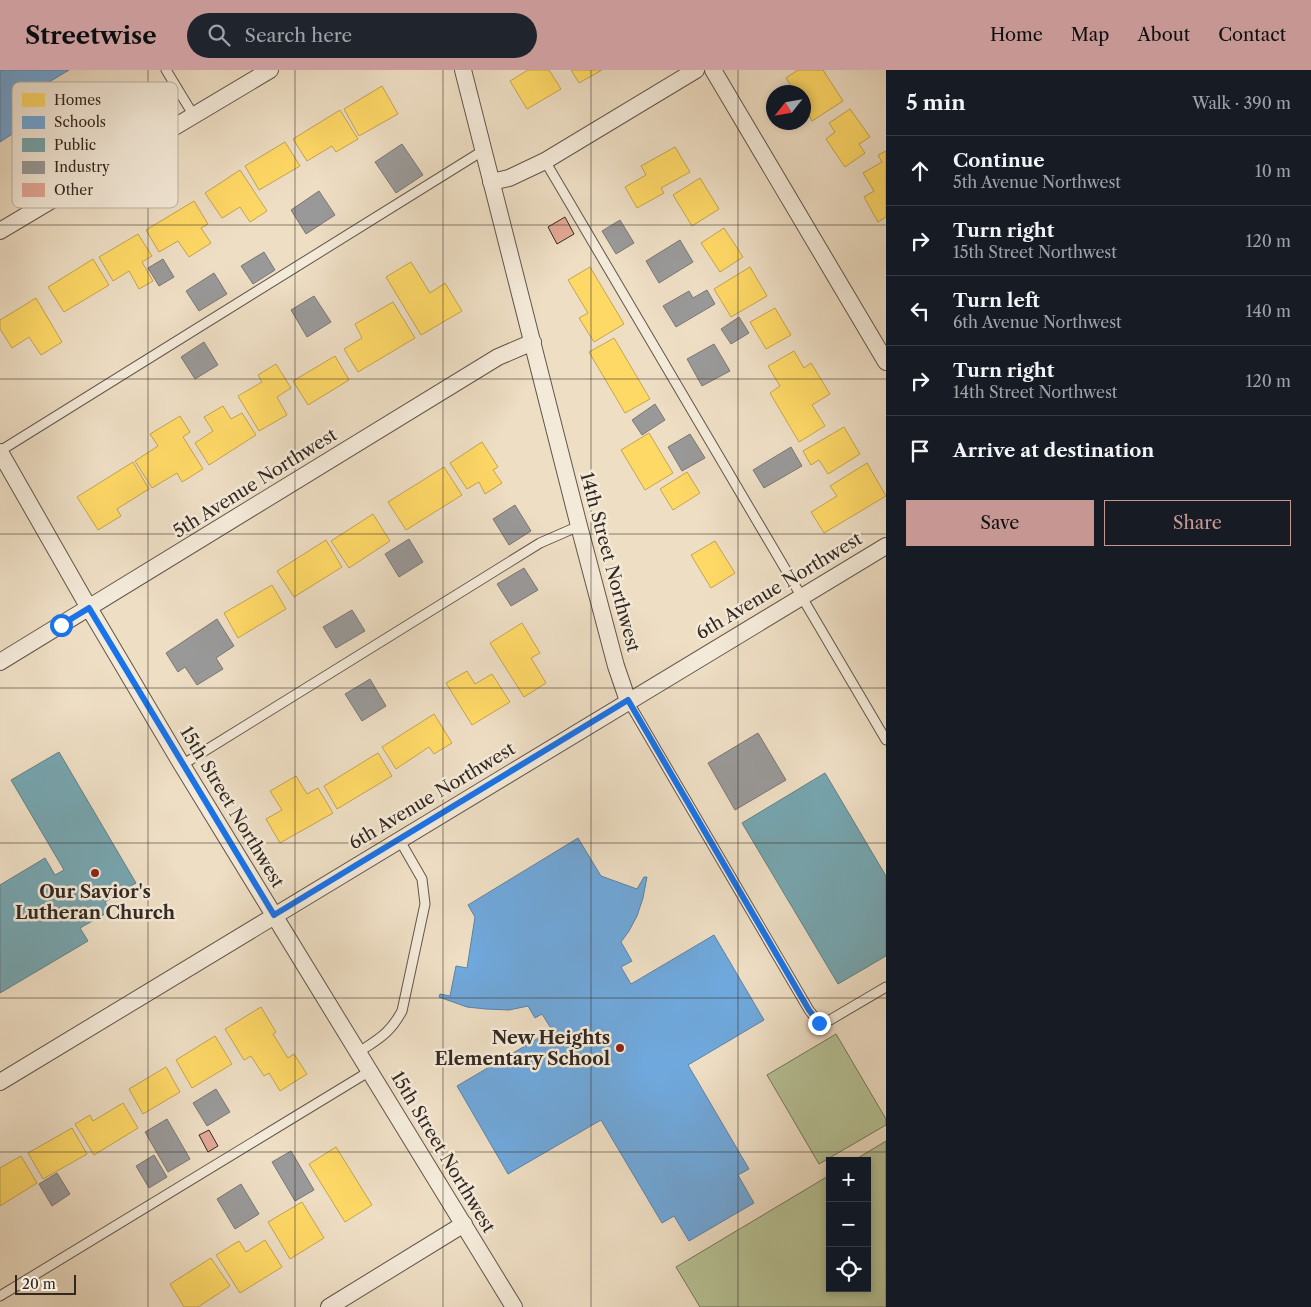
<!DOCTYPE html>
<meta charset="utf-8">
<style>
body{margin:0;font-family:"Libre Caslon Text",serif;background:#20242c;color:#f1f3f6}
.controls{position:absolute;right:15px;bottom:15px;display:grid;overflow:hidden;border-radius:0px;box-shadow:0 2px 8px #0003}
.controls button{width:45px;height:45px;display:grid;place-items:center;padding:0;border:0;border-bottom:1px solid #363941;background:#171b24;color:#f1f3f6;font:25px sans-serif}
.compass{position:absolute;left:766px;top:15px;width:45px;height:45px;border-radius:50%;background:#171b24;box-shadow:0 2px 8px #0003;rotate:239deg}
.scale{position:absolute;left:15px;bottom:12px;width:61px;box-sizing:border-box;padding-left:5px;border:2px solid #332821;border-top:0;font-size:14px;line-height:18px;white-space:nowrap;color:#332821;-webkit-text-stroke:4px #f4ead9;paint-order:stroke}
.stop{position:absolute;width:15px;height:15px;margin:-11px;border:4px solid #1a73e8;border-radius:50%;background:#fff}
.stop.end{background:#1a73e8;border-color:#fff;box-shadow:0 1px 5px #0008}
.list{margin:0;padding:0;list-style:none}
h2{display:flex;justify-content:space-between;align-items:center;height:65px;margin:0;padding:0 20px;font-size:21px}
h2 small{font-size:16px;font-weight:400;color:#9ea1a6}
.list li{display:grid;grid-template-columns:32px 1fr auto;gap:15px;align-items:center;box-sizing:border-box;height:70px;padding:0 20px;border-top:1px solid #363941}
.list b{display:block;font-size:19px;white-space:nowrap}
.list p{margin:0;font-size:16px;white-space:nowrap;color:#9ea1a6}
.list em{font-size:16px;font-style:normal;color:#9ea1a6}
.actions{display:flex;gap:10px;padding:15px 20px}
.actions a{flex:1;padding:11px 0;border:1px solid #c59692;border-radius:0px;text-align:center;font-size:18px;color:#c59692}
.actions .main{background:#c59692;color:#111}
.icon{flex:none;width:28px;height:28px;fill:none;stroke:currentColor;stroke-width:2;stroke-linecap:round;stroke-linejoin:round}
.map{position:relative;flex:none;width:886px;height:1237px;overflow:hidden}
header{display:flex;align-items:center;gap:30px;box-sizing:border-box;height:70px;padding:0 25px;background:#c59692;color:#111}
header strong{font-size:24px}
nav{display:flex;gap:28px;margin-inline-start:auto;font-size:18px}
.search{width:350px;height:45px;background:#20242c;display:flex;align-items:center;gap:12px;box-sizing:border-box;padding:0 18px;border-radius:28px;color:#9ea1a6;font-size:19px}
main{display:flex}
aside{flex:1;background:#171b24}
.map>svg:first-child{display:block}
.green{fill:#b6c296;stroke:#74755c}
.homes{fill:#ffd966;stroke:#c2a451}
.schools{fill:#6fa8dc;stroke:#5d82a4}
.public{fill:#76a5af;stroke:#628084}
.industry{fill:#999;stroke:#7a7775}
.building{fill:#e4a896;stroke:#332821}
.lines{fill:none;stroke-linecap:round;stroke-linejoin:round}
.service-casing{stroke:#62564a;stroke-width:11}
.minor-casing{stroke:#62564a;stroke-width:18}
.service{stroke:#f4ead9;stroke-width:9}
.minor{stroke:#f4ead9;stroke-width:16}
.route{stroke:#1a73e8;stroke-width:6}
.grid{fill:none;stroke:#332821;stroke-width:1;stroke-opacity:0.55}
.poi-dot{fill:#8f2418;stroke:#f4ead9;stroke-width:2}
.labels{text-anchor:middle;stroke-width:5;stroke-linejoin:round;paint-order:stroke}
.street-label{font-size:18px;fill:#332821;stroke:#f4ead9}
.poi-label{font-size:18px;font-weight:bold;fill:#332821;stroke:#f4ead9}
.key{fill:#f4ead9;stroke:#bab0a2;stroke-width:1}
.key-label{font-size:14px;fill:#332821}
</style>
<header>
<strong>Streetwise</strong>
<div class="search"><svg class="icon" aria-label="search" viewBox="0 0 24 24"><circle cx="10" cy="10" r="6"/><path d="M15 15l6 6"/></svg>Search here</div>
<nav><a>Home</a><a>Map</a><a>About</a><a>Contact</a></nav>
</header>
<main>
<div class="map">
<svg width="886" height="1237" viewBox="0 0 886 1237">
<rect width="100%" height="100%" fill="#eedec4"/>
<filter id="stains"><feTurbulence type="fractalNoise" baseFrequency=".004" numOctaves="4"/><feColorMatrix values="0 0 0 0 .2 0 0 0 0 .09 0 0 0 0 .02 0 0 0 .5 -.17"/></filter>
<radialGradient id="worn" r=".72"><stop offset=".6" stop-color="#630" stop-opacity="0"/><stop offset="1" stop-color="#630" stop-opacity=".3"/></radialGradient>
<!-- green -->
<path class="green" d="M836,964L886,1049V1055L819,1094L767,1005Z
M886,1071V1237H700L676,1197L830,1105V1218H867V1091H853Z"/>
<!-- homes -->
<path class="homes" d="M528,0H549L561,19L527,39L510,11Z
M571,0H602L579,13Z
M798,0H823L843,31L812,51L804,36V22H795L786,8Z
M382,16L398,44L359,66L344,39Z
M850,39L870,67L859,74L865,83L845,97L826,69L835,62L829,53Z
M340,40L358,69L336,82L332,76L307,91L293,69Z
M285,72L300,96L259,120L245,96Z
M675,77L690,102L661,118L664,123L637,138L625,117L646,105L641,96Z
M886,81V147L878,152L864,127L874,121L863,103L882,92L878,85Z
M240,100L267,141L250,152L240,137L222,148L205,123Z
M700,108L719,139L692,156L673,125Z
M194,131L208,154L201,158L211,173L189,187L178,171L159,182L146,160Z
M724,158L743,187L720,202L701,173Z
M138,164L152,186L142,192L153,211L139,219L129,201L113,211L99,187Z
M93,189L109,215L64,242L48,217Z
M411,192L430,223L445,213L462,241L421,265L386,207Z
M590,197L624,254L594,272L579,248L588,243L568,210Z
M750,197L767,226L731,247L714,219Z
M36,228L62,272L41,285L29,267L12,278L0,259V250Z
M393,232L415,268L358,302L344,279L362,268L355,254Z
M775,238L791,265L766,279L750,252Z
M614,268L650,329L625,343L589,282Z
M794,281L804,298L811,293L830,324L812,335L825,356L799,372L770,323L780,316L768,296Z
M335,286L349,310L308,335L293,311Z
M276,294L291,318L277,327L287,345L259,361L238,326L262,312L258,305Z
M223,336L231,349L242,343L256,365L209,395L195,373L213,361L204,347Z
M180,346L190,362L183,367L203,399L182,412L177,403L152,418L135,391L158,376L150,364Z
M844,357L860,384L828,404L819,390L811,395L803,381Z
M649,363L673,403L645,420L621,380Z
M482,372L498,397L493,400L502,413L485,424L479,412L467,419L450,393Z
M133,392L149,419L117,439L121,446L98,460L77,427Z
M867,393L886,426L824,463L811,442L837,426L830,416Z
M444,397L462,425L406,460L388,432Z
M687,402L700,423L673,440L660,419Z
M373,444L390,471L349,498L331,471Z
M326,470L342,497L294,527L277,501Z
M715,471L735,503L711,518L691,485Z
M272,515L286,539L238,568L224,543Z
M522,553L540,583L531,588L546,613L524,627L490,573Z
M467,601L475,614L492,604L510,632L472,655L446,613Z
M434,644L452,673L434,684L429,677L396,699L382,677Z
M378,683L392,706L337,739L324,716Z
M296,706L307,724L318,718L333,743L280,773L266,749L282,740L270,721Z
M261,937L276,962L273,964L288,988L294,984L307,1004L280,1021L269,1003L264,1006L251,986L244,990L225,959Z
M215,966L232,994L192,1018L176,990Z
M166,997L180,1022L143,1044L129,1019Z
M123,1033L138,1058L94,1085L75,1054L90,1045L93,1051Z
M72,1058L87,1084L43,1109L28,1083Z
M336,1077L372,1135L345,1152L309,1094Z
M21,1086L37,1113L0,1136V1098Z
M302,1132L324,1168L290,1189L268,1152Z
M265,1170L282,1197L240,1223L216,1185L239,1171L246,1182Z
M211,1188L230,1216L198,1237H184L170,1214Z"/>
<!-- schools -->
<path class="schools" d="M0,0H69L16,32L29,53L0,72Z
M578,768L601,806L637,819L644,807H647L643,828L637,846L629,861L621,872L632,891L621,897L631,914L714,865L764,950L688,995L749,1099L738,1105L754,1133L689,1171L674,1146L662,1153L601,1050L508,1104L457,1016L552,960L542,944L535,948L528,936L509,940L486,939L467,937L439,927L440,924L450,926L456,896L467,898L475,847L468,835Z"/>
<!-- public -->
<path class="public" d="M59,682L136,813L105,832L110,841L80,858L88,871L0,923V815L45,788L55,805L64,800L11,710Z
M825,703L886,806V886L838,914L742,753Z"/>
<!-- industry -->
<path class="industry" d="M402,74L423,105L396,123L375,92Z
M319,121L335,145L306,164L291,140Z
M620,150L634,173L616,184L602,161Z
M680,170L693,192L659,213L646,191Z
M264,182L275,200L253,214L241,196Z
M163,189L174,207L159,216L148,198Z
M214,203L227,224L199,241L186,221Z
M707,220L715,234L676,257L663,236L689,221L693,228Z
M314,226L331,252L307,267L291,240Z
M739,247L749,263L731,274L721,259Z
M204,272L218,295L195,309L181,287Z
M714,274L730,301L702,316L687,289Z
M655,334L665,350L642,365L632,350Z
M690,364L705,388L682,401L668,377Z
M791,377L802,396L764,418L753,400Z
M515,435L531,461L509,475L493,449Z
M409,469L423,492L399,507L385,484Z
M524,498L538,520L511,536L497,514Z
M352,540L365,561L336,578L323,557Z
M217,549L234,576L216,588L223,599L197,615L185,597L178,602L166,583Z
M370,609L386,636L362,651L345,624Z
M758,663L786,710L735,740L708,693Z
M216,1019L230,1042L207,1056L193,1033Z
M167,1049L190,1089L168,1102L145,1062Z
M291,1081L314,1120L295,1131L272,1092Z
M154,1085L167,1107L149,1118L136,1096Z
M57,1103L70,1124L52,1136L39,1114Z
M241,1114L259,1144L235,1159L217,1129Z"/>
<!-- building -->
<path class="building" d="M565,147L574,164L557,174L548,157Z
M209,1060L218,1076L208,1082L199,1065Z"/>
<g class="lines">
<defs>
<path id="service" d="M166,0L194,46
M545,91L886,670
M0,381L484,80
M628,631L809,940L819,953L830,950L886,917
M182,695L540,473L579,456
M359,982C380,968 390,963 402,941L425,834L422,809L399,769
M0,1226L370,1001"/>
<path id="minor" d="M463,0L579,456L616,596L628,631
M713,0L886,292
M491,112L509,108L545,91L696,0
M0,161L270,0
M0,382L89,538L182,695L514,1237
M0,592L498,287L533,272
M0,1012L886,476
M329,1237L464,1154"/>
</defs>
<!-- service casing -->
<use href="#service" class="service-casing"/>
<!-- minor casing -->
<use href="#minor" class="minor-casing"/>
<!-- service -->
<use href="#service" class="service"/>
<!-- minor -->
<use href="#minor" class="minor"/>
</g>
<g class="lines">
<!-- route -->
<path class="route" d="M61,555L89,538L274,845L628,630L809,940L819,953"/>
</g>
<!-- grid -->
<path class="grid" d="M148,0V1237M295,0V1237M443,0V1237M591,0V1237M738,0V1237M0,155H886M0,309H886M0,464H886M0,618H886M0,773H886M0,928H886M0,1082H886"/>
<!-- markers -->
<g class="poi-dot">
<circle cx="95" cy="803" r="5"/>
<circle cx="620" cy="978" r="5"/>
</g>
<g class="labels">
<!-- street labels -->
<g class="street-label">
<text transform="translate(255 413) rotate(-32)" y="6">5th Avenue Northwest</text>
<text transform="translate(610 492) rotate(75)" y="6">14th Street Northwest</text>
<text transform="translate(779 516) rotate(-31)" y="6">6th Avenue Northwest</text>
<text transform="translate(432 726) rotate(-31)" y="6">6th Avenue Northwest</text>
<text transform="translate(232 737) rotate(59)" y="6">15th Street Northwest</text>
<text transform="translate(443 1082) rotate(59)" y="6">15th Street Northwest</text>
</g>
<!-- poi labels -->
<g class="poi-label">
<text x="95" y="828">Our Savior's<tspan x="95" dy="21">Lutheran Church</tspan></text>
<text x="610" y="974" text-anchor="end">New Heights<tspan x="610" dy="21">Elementary School</tspan></text>
</g>
</g>
<!-- legend -->
<rect x="12" y="12" width="166" height="126" rx="8" class="key"/>
<rect x="22" y="23" width="23" height="14" fill="#ffd966"/>
<rect x="22" y="46" width="23" height="13" fill="#6fa8dc"/>
<rect x="22" y="68" width="23" height="14" fill="#76a5af"/>
<rect x="22" y="91" width="23" height="13" fill="#999"/>
<rect x="22" y="113" width="23" height="14" fill="#e4a896"/>
<g class="key-label">
<text x="54" y="35">Homes</text>
<text x="54" y="57">Schools</text>
<text x="54" y="80">Public</text>
<text x="54" y="102">Industry</text>
<text x="54" y="125">Other</text>
</g>
<rect width="100%" height="100%" filter="url(#stains)"/>
<rect width="100%" height="100%" fill="url(#worn)"/>
</svg>
<div class="controls">
<button>+</button>
<button>−</button>
<button><svg class="icon" aria-label="locate" viewBox="0 0 24 24"><circle cx="12" cy="12" r="6"/><path d="M12 2v4M12 18v4M2 12h4M18 12h4"/></svg></button>
</div>
<svg class="compass" viewBox="-18 -18 36 36"><path d="M0-13l5 13h-10z" fill="#e53935"/><path d="M0 13l5-13h-10z" fill="#9ea1a6"/></svg>
<div class="scale">20 m</div>
<div class="stop" style="left:61px;top:555px"></div>
<div class="stop end" style="left:819px;top:953px"></div>
</div>
<aside>
<h2>5 min<small>Walk · 390 m</small></h2>
<ul class="list">
<li><svg class="icon" aria-label="ahead" viewBox="0 0 24 24"><path d="M12 20V5M6 11l6-6 6 6"/></svg><div><b>Continue</b><p>5th Avenue Northwest</p></div><em>10 m</em></li>
<li><svg class="icon" aria-label="right" viewBox="0 0 24 24"><path d="M7 20v-9h11M14 6l5 5-5 5"/></svg><div><b>Turn right</b><p>15th Street Northwest</p></div><em>120 m</em></li>
<li><svg class="icon" aria-label="left" viewBox="0 0 24 24"><path d="M17 20v-9H6M10 6l-5 5 5 5"/></svg><div><b>Turn left</b><p>6th Avenue Northwest</p></div><em>140 m</em></li>
<li><svg class="icon" aria-label="right" viewBox="0 0 24 24"><path d="M7 20v-9h11M14 6l5 5-5 5"/></svg><div><b>Turn right</b><p>14th Street Northwest</p></div><em>120 m</em></li>
<li><svg class="icon" aria-label="arrive" viewBox="0 0 24 24"><path d="M6 21V4h12l-3 4 3 4H6"/></svg><div><b>Arrive at destination</b></div></li>
</ul>
<div class="actions"><a class="main">Save</a><a>Share</a></div>
</aside>
</main>
